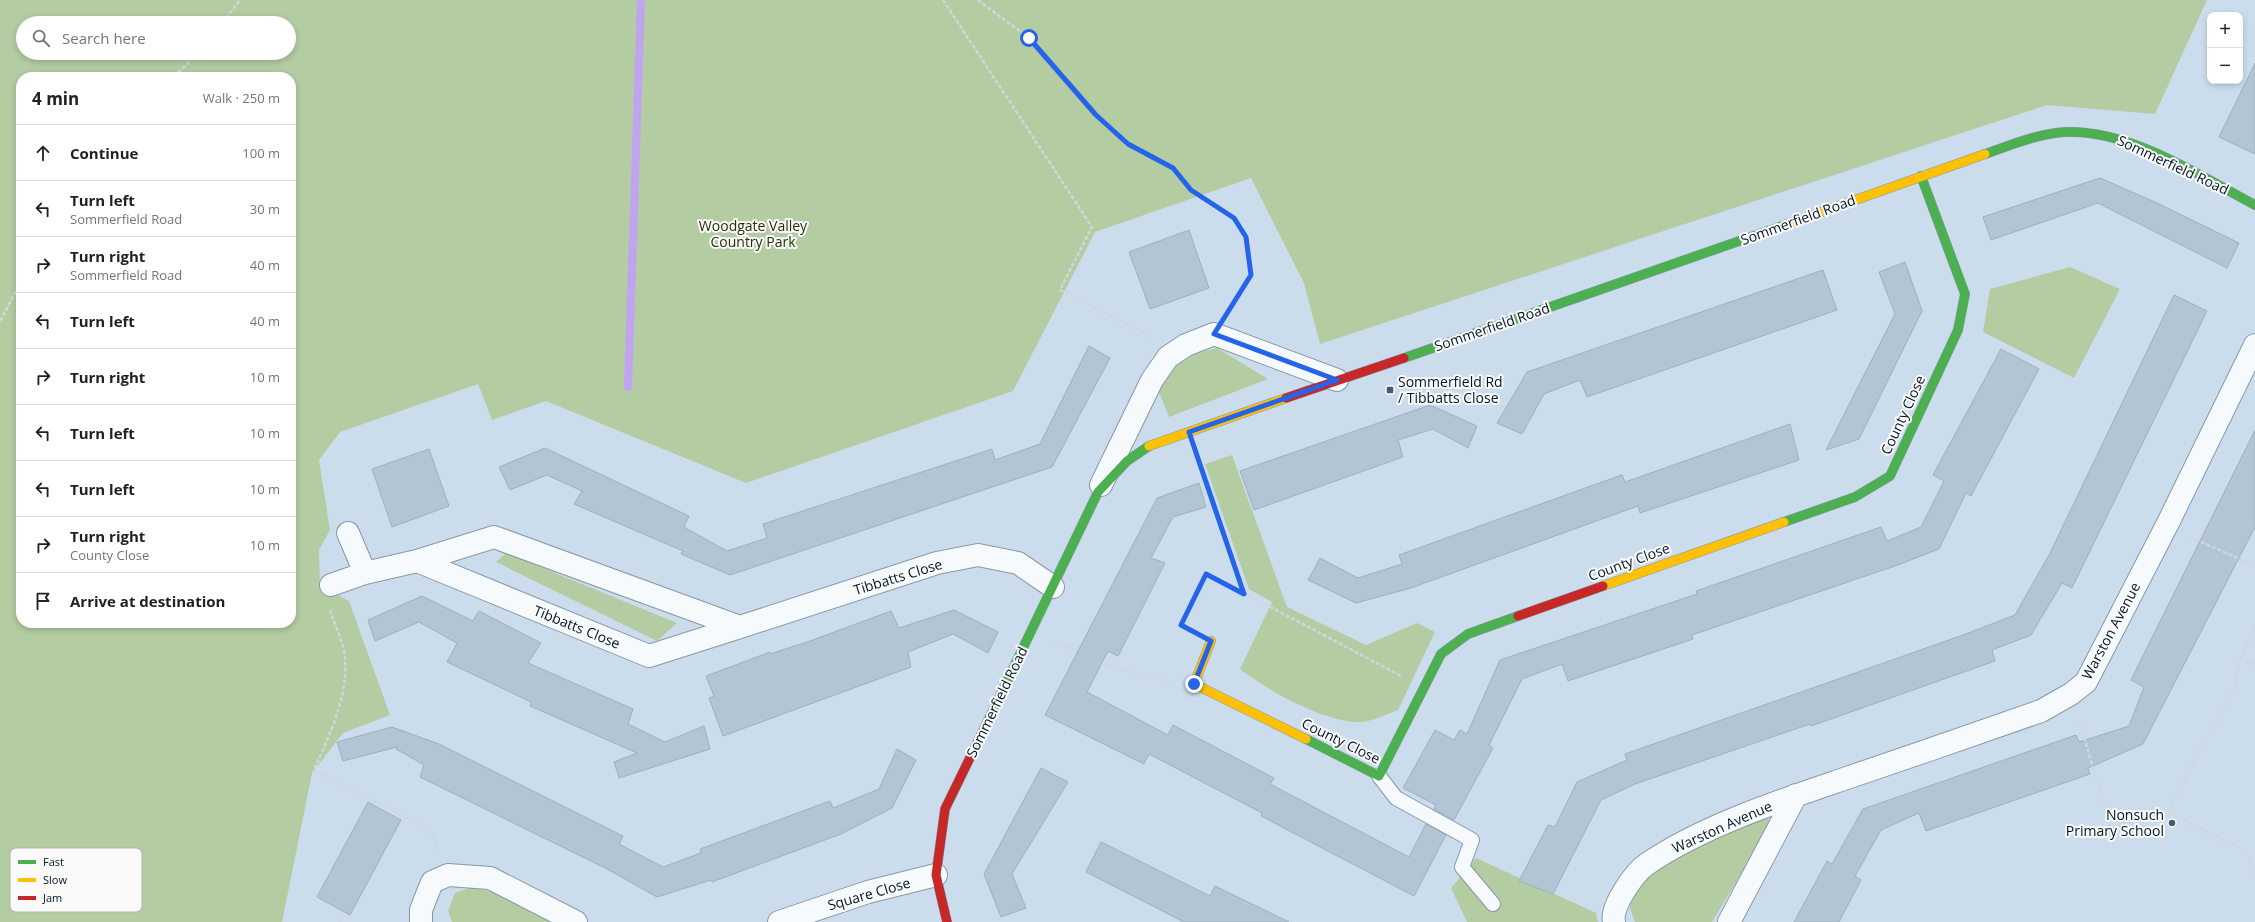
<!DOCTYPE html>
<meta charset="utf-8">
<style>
body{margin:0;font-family:"Open Sans",sans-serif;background:#f2f2f2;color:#202124}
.controls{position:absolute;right:12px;top:12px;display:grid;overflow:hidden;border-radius:8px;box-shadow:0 2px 6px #0003}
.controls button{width:36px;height:36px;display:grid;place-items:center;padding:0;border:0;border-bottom:1px solid #e0e0e0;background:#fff;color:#202124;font:20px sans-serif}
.stop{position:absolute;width:12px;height:12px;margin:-9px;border:3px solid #2563eb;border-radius:50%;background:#fff}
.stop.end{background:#2563eb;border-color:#fff;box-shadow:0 1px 4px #0008}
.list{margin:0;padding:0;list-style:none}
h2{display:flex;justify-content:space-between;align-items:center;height:52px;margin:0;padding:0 16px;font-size:17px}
h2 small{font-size:13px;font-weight:400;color:#757577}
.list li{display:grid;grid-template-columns:26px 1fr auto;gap:12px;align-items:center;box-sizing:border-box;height:56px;padding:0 16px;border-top:1px solid #e0e0e0}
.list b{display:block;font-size:15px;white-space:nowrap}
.list p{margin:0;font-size:13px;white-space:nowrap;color:#757577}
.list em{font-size:13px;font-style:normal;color:#757577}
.icon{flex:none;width:22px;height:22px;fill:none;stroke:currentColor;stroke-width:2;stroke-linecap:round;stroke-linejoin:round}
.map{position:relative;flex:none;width:2255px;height:922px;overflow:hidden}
.search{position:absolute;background:#fff;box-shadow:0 2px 6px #0003;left:16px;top:16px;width:280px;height:44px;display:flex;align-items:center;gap:10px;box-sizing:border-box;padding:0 14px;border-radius:22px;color:#757577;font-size:15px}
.panel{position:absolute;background:#fff;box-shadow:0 2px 6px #0003;left:16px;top:72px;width:280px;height:556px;border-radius:16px}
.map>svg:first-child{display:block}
.green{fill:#b3cca2;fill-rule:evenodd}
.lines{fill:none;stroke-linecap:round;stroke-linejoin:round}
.stream{stroke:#c1a4f0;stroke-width:8}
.building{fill:#b2c5d5;stroke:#9db0c0}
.lane-casing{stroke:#8699a8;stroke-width:16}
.street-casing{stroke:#8699a8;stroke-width:24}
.fast-casing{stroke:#8699a8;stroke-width:10}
.slow-casing{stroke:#8699a8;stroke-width:10}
.jam-casing{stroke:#8699a8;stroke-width:10}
.path{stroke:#d0d6db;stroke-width:2.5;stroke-dasharray:4 2;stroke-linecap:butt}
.lane{stroke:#f7fafc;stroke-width:14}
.street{stroke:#f7fafc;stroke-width:22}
.fast{stroke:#4caf50;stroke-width:9}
.slow{stroke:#ffc107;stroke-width:9}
.jam{stroke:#c62828;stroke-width:9}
.route{stroke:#2563eb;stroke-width:5}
.poi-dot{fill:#485b6c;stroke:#fafafa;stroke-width:1.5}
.labels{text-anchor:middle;stroke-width:4;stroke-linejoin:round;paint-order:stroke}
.street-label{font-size:14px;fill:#011526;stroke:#fafafa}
.park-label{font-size:14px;fill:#243201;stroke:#fafafa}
.poi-label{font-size:14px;fill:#011526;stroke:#fafafa;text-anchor:start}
.key{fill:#fafafa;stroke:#afb5ba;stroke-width:1}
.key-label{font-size:11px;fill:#011526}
</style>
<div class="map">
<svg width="2255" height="922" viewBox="0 0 2255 922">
<rect width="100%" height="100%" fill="#cbdded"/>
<!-- green -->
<path class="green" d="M0,0H2207L2155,114L2047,105L1320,344L1304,283L1251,178L1095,232L1013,391L746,483L546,401L492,420L478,384L340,432L319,460L330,530L319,550L320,586L349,601L390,715L343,733L312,773L282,922H0ZM23,23H289V53H23ZM21,77H291V623H21Z
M2070,267L2120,289L2074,378L1983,332L1990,289Z
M1217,348L1268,379L1169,417L1156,385L1180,357Z
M1232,455L1287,607L1366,645L1417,623L1435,632L1398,710C1387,714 1371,722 1360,722C1325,723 1267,690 1240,669L1272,602L1249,589L1205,464Z
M506,553L677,623L657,641L496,562Z
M1756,815L1773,821L1712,922H1635L1630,908V892L1647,868Z
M1476,858L1596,913L1598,922H1467L1451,888Z
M472,887L500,894L557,922H452L448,911L455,893Z"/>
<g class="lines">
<!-- stream -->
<path class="stream" d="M628,387L641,0"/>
</g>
<!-- building -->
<path class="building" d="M2255,63V154L2219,137Z
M2100,178L2155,202L2239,243L2227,268L2098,203L1991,240L1983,217Z
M1189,230L1209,288L1150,309L1129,252Z
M1905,262L1922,311L1859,439L1826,450L1895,314L1879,272Z
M1823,270L1837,310L1587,397L1580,380L1544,394L1522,434L1497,423L1527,372Z
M2174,295L2207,311L2072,588L2062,583L2031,635L1992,650L1995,661L1811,726L1810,724L1635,784L1601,800L1553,894L1519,881L1548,825L1555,827L1577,782L1627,760L1625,754L1963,635L2015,615L2050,553Z
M1089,346L1110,358L1052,467L730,575L681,554L683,551L574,504L582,491L547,475L510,490L499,467L545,448L689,516L684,527L727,551L767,538L763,524L992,449L995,460L1040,444Z
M2001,349L2039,369L1971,496L1966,493L1939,549L1895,566L1692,635L1693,639L1568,681L1562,664L1522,679L1489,745L1493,748L1454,820L1434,809L1436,805L1403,788L1435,730L1454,740L1460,730L1467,734L1500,660L1697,594L1696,591L1881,527L1887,541L1921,527L1944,481L1933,475Z
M1430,405L1477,426L1468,448L1433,429L1398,440L1403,457L1254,510L1240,471Z
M1790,424L1799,460L1640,513L1638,506L1411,588L1356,603L1308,580L1320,558L1358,578L1402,564L1399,555L1602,482L1622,475L1625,482Z
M2255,430V527L2143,744L2088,768L2090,774L1926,831L1919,813L1881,830L1855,876L1861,880L1839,922H1794L1827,861L1832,864L1863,809L2076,735L2079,742L2129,726L2144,687L2131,680Z
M429,449L449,506L392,527L372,469Z
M1199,483L1206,507L1173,517L1151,558L1165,563L1118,656L1108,651L1087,692L1168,735L1173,725L1274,778L1270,784L1409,857L1426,824L1446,835L1414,896L1261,816L1262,813L1149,754L1144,764L1045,715L1157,498Z
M422,596L473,621L479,611L541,643L528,663L633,709L628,724L665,742L704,726L710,749L619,778L614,762L637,753L530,706L531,702L447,662L457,643L419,622L375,641L368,620Z
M954,610L998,632L988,653L953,634L908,652L911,667L723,736L709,698L714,696L706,676L770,652V654L810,641L891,611L899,628Z
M392,727L439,744L623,836L619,844L663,867L701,853L700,849L830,801L833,808L879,789L897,749L916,760L892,808L841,834L712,882L711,880L657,897L607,869L420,777L424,765L396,749L397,747L343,761L337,742Z
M1041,768L1068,782L1012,874L1026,908L1001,917L984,874Z
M368,802L401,820L350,915L317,897Z
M1101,842L1210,896L1215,886L1289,922H1184L1086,872Z"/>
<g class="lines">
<defs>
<path id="lane" d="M1379,776L1396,798L1472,840L1462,867L1493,904"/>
<path id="street" d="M1101,485L1152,380L1168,357L1186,345L1214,334L1337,380
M348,533L365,573
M417,561L649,656L740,627
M331,585L365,573L417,561L494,537L740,627L937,563L978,555L1018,563L1053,587
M421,922V910L432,882L448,875L490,878L576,922
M779,922L868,892L936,875
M1614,922C1610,907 1635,872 1647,864C1701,827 1776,802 1838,781C1906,758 1973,735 2041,711L2071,694L2086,682L2169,521L2255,345
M1729,922L1796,795"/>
<path id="fast" d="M1985,154C2011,145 2039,133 2067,132C2131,130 2200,176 2255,205
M1404,358L1785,225
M1784,522L1855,497L1890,476L1958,330L1965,294L1921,176
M984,729L1098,492L1127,461L1149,446
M1306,739L1379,776L1441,654L1468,634L1518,616"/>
<path id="slow" d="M1785,225L1985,154
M1149,446L1286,398
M1603,586L1784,522
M1211,641L1194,684L1306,739"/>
<path id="jam" d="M1286,398L1404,358
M1518,616L1603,586
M947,922L936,875L945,809L984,729"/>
</defs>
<!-- lane casing -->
<use href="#lane" class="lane-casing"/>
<!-- street casing -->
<use href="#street" class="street-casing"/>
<!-- fast casing -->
<use href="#fast" class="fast-casing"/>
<!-- slow casing -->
<use href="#slow" class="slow-casing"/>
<!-- jam casing -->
<use href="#jam" class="jam-casing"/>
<!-- path -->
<path class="path" d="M943,0L1092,227L1060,290L1143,332L1151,339
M978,0L1029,38L1096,115L1128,144L1173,168L1191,190L1234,218L1246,237L1251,275L1228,313
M222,23L240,0
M174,77L198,53
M0,321L21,282
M1197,456L1244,593L1401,676
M2190,537L2255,566
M330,610C334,623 341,637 344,651C351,691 330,734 314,770L431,831L439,852
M2255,627L2240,660L2255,664
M1189,630L1181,625L1206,574L1243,593
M1053,641L1077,651
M1102,664L1154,679L1170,681
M2079,720L2111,829L2163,810L2246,851L2255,876
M2168,812L2235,685L2240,660
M340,922L342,918"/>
<!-- lane -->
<use href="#lane" class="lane"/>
<!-- street -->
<use href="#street" class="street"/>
<!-- fast -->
<use href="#fast" class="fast"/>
<!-- slow -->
<use href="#slow" class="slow"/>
<!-- jam -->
<use href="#jam" class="jam"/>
</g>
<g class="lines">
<!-- route -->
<path class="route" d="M1029,38L1096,115L1128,144L1173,168L1191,190L1234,218L1246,237L1251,275L1214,334L1337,380L1189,432L1244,594L1206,574L1181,625L1211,641L1194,684"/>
</g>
<!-- markers -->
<g class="poi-dot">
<rect x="1386" y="386" width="8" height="8" rx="2"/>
<circle cx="2172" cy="823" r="4"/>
</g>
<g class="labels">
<!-- street labels -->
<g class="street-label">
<text transform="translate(2173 165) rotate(25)" y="5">Sommerfield Road</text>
<text transform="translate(1798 220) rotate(-20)" y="5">Sommerfield Road</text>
<text transform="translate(1492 327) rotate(-19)" y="5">Sommerfield Road</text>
<text transform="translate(1903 415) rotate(-65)" y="5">County Close</text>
<text transform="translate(1629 562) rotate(-20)" y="5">County Close</text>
<text transform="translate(898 577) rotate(-17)" y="5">Tibbatts Close</text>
<text transform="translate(577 627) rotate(22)" y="5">Tibbatts Close</text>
<text transform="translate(2111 631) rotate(-62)" y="5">Warston Avenue</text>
<text transform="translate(997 702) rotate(-64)" y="5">Sommerfield Road</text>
<text transform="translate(1341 741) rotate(26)" y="5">County Close</text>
<text transform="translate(1722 827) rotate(-24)" y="5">Warston Avenue</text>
<text transform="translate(869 894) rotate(-16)" y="5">Square Close</text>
</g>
<!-- park labels -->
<g class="park-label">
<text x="753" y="231">Woodgate Valley<tspan x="753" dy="16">Country Park</tspan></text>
</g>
<!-- poi labels -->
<g class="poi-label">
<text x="1398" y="387">Sommerfield Rd<tspan x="1398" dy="16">/ Tibbatts Close</tspan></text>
<text x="2164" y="820" text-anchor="end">Nonsuch<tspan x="2164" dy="16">Primary School</tspan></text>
</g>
</g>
<!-- legend -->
<rect x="10" y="848" width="132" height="64" rx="6" class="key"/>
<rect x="18" y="860" width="18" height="4" fill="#4caf50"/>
<rect x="18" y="878" width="18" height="4" fill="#ffc107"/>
<rect x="18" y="896" width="18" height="4" fill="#c62828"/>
<g class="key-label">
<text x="43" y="866">Fast</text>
<text x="43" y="884">Slow</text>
<text x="43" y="902">Jam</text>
</g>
</svg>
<div class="controls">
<button>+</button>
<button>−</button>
</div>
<div class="stop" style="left:1029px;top:38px"></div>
<div class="stop end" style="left:1194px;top:684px"></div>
<div class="search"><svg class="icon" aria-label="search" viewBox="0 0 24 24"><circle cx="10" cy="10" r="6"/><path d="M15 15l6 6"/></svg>Search here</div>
<section class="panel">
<h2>4 min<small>Walk · 250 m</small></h2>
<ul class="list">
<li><svg class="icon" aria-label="ahead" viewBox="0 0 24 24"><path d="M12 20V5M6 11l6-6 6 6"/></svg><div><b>Continue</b></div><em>100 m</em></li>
<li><svg class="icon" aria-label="left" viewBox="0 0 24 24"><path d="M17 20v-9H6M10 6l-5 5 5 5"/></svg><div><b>Turn left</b><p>Sommerfield Road</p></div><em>30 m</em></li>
<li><svg class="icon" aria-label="right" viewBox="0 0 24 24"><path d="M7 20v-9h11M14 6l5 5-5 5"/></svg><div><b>Turn right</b><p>Sommerfield Road</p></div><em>40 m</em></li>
<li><svg class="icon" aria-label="left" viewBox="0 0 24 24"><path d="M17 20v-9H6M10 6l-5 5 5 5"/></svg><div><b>Turn left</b></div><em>40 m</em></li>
<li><svg class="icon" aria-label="right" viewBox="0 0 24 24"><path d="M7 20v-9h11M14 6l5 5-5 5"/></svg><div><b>Turn right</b></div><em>10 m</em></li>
<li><svg class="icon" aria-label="left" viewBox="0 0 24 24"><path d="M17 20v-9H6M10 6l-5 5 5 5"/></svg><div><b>Turn left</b></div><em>10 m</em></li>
<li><svg class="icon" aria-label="left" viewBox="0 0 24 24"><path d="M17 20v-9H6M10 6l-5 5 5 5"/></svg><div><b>Turn left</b></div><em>10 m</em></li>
<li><svg class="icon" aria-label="right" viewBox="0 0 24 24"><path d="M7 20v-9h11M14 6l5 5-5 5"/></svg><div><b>Turn right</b><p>County Close</p></div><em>10 m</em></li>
<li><svg class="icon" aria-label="arrive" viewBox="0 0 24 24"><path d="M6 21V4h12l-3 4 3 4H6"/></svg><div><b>Arrive at destination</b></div></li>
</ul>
</section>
</div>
